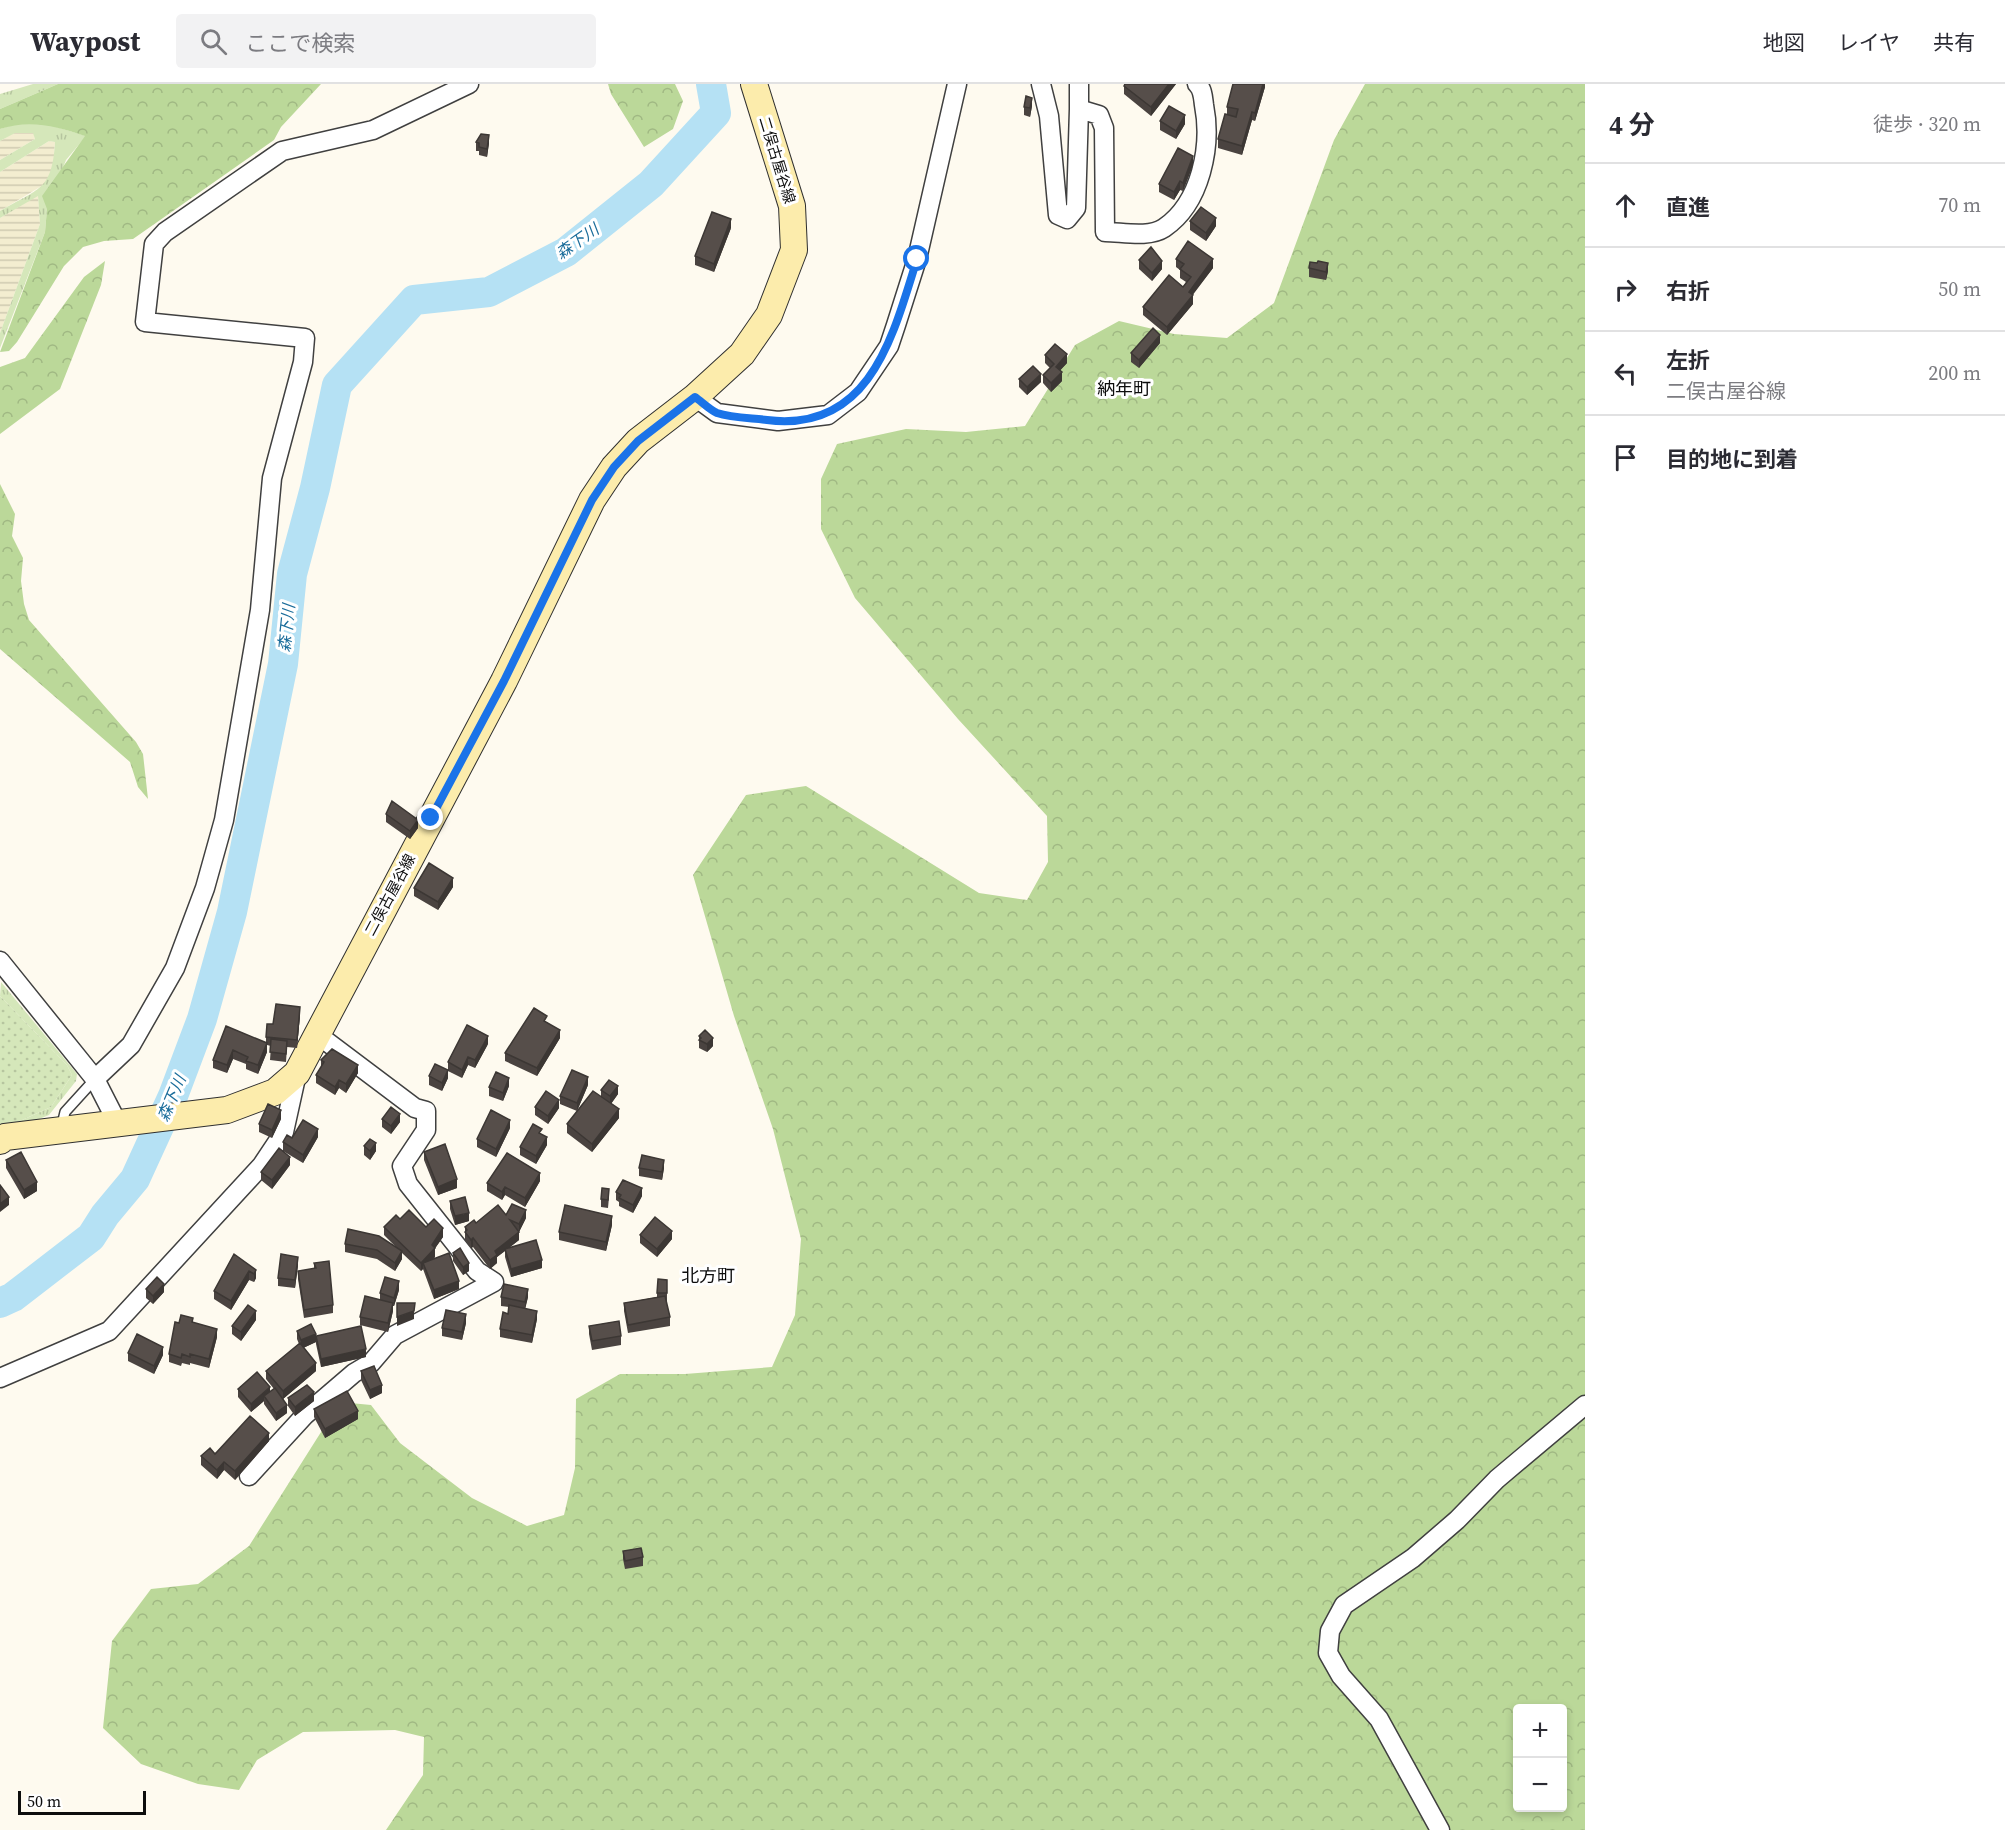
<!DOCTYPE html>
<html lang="ja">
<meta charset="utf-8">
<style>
body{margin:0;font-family:"Source Serif 4","Noto Sans JP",serif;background:#f2f2f3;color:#2b2b33}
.controls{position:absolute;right:18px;bottom:18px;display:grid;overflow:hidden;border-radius:6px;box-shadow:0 3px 9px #0003}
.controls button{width:54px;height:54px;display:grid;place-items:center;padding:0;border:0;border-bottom:2px solid #e1e1e2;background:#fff;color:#2b2b33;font:30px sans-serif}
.scale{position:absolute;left:18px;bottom:15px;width:128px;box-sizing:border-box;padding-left:6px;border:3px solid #0d0d0d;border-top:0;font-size:16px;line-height:21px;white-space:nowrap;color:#0d0d0d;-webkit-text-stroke:4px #fff;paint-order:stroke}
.stop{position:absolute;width:18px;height:18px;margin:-14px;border:4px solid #1a73e8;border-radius:50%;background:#fff}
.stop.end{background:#1a73e8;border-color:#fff;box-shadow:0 2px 6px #0008}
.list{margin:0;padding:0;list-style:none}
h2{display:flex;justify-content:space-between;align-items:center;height:78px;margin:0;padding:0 24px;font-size:26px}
h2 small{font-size:20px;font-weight:400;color:#7c7c81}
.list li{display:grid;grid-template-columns:39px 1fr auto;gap:18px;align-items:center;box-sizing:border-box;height:84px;padding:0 24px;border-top:2px solid #e1e1e2}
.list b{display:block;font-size:22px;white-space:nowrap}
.list p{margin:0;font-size:20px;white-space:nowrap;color:#7c7c81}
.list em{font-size:20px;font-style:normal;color:#7c7c81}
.icon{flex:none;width:33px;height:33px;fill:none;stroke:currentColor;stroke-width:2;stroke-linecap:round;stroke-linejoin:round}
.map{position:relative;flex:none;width:1585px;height:1746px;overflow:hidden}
header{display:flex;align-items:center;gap:36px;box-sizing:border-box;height:84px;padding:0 30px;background:#fff;border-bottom:2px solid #e1e1e2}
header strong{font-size:28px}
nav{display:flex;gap:33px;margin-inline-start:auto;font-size:21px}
.search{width:420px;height:54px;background:#f2f2f3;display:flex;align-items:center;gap:15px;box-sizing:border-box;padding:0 21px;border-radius:6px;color:#7c7c81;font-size:22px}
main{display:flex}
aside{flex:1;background:#fff}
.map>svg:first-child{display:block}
.farmland{fill:url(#farmland-rules)}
.grass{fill:url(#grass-tufts)}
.forest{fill:url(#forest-crowns);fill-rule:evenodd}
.garden{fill:url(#garden-dots)}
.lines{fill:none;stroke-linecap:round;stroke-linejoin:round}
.river{stroke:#b5e1f4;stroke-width:30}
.lane-casing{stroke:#404040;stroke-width:12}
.street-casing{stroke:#404040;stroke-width:21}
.secondary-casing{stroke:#2f2f2f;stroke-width:28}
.lane{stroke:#fff;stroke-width:9}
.street{stroke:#fff;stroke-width:18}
.secondary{stroke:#fcecac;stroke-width:26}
.wall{fill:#4a4340}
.shaded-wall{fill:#3c3734}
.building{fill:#564e4a;stroke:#3c3734;stroke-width:1.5}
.route{stroke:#1a73e8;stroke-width:8}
.labels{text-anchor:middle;stroke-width:6;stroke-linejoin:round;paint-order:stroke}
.street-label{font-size:15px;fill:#0d0d0d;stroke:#fff}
.water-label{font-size:16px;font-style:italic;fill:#1b6d9b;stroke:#fff}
.quarter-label{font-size:18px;fill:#0d0d0d;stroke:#fff}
</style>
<header>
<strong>Waypost</strong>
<div class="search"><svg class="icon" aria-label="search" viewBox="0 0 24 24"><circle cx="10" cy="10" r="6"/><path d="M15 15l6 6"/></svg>ここで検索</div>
<nav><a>地図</a><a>レイヤ</a><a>共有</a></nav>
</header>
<main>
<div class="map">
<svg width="1585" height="1746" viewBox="0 0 1585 1746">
<defs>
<pattern id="farmland-rules" width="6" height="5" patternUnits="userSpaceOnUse" patternTransform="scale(1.5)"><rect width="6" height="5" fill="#f3edd0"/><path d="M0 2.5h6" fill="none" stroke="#cfcab1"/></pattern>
<pattern id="grass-tufts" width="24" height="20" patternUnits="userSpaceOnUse" patternTransform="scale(1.5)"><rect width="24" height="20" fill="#d5e7ba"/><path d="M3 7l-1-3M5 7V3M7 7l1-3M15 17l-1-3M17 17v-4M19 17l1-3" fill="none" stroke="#b6c59f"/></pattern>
<pattern id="forest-crowns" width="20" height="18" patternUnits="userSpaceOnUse" patternTransform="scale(1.5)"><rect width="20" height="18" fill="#bbd899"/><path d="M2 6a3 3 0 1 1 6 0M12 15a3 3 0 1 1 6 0" fill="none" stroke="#a0b883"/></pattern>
<pattern id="garden-dots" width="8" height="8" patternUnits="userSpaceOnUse" patternTransform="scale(1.5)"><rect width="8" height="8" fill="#d5e7ba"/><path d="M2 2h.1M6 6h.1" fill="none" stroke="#b6c59f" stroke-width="1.8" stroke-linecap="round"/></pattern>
</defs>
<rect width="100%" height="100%" fill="#fefaef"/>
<!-- farmland -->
<path class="farmland" d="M14,49H34L35,55L0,76V57Z
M49,57L55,58L53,85L45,100L0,127V88Z
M38,111L40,140L0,249V134Z"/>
<!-- grass -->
<path class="grass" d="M33,0H58L0,25V10Z
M18,39L47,40L86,52L66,76L47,125L45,148L0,264V249L40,140L38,112L0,134V127C39,104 52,107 55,58L49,57L0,88V76L35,55L33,49H15L0,57V45Z
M1,898L77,990L76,997L49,1031L0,1051V1046L51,1023L72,991L67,981L0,912Z"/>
<!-- forest -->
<path class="forest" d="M58,0H321L281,43L274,56L133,155L104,157L83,163L64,182L17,258L9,267L0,268L45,148L47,125L42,112L85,52C57,42 29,35 0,45V25Z
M608,0H675L683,17L673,45L644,63L611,10Z
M1365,0H1585V1746H386L423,1691L424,1653L395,1646L303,1648L257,1676L239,1706L198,1700L141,1680L103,1644L112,1557L151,1505L198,1500L249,1462L340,1318L371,1321L400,1359L472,1414L527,1442L564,1431L575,1384L576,1315L620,1290H685L772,1283L795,1231L801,1155L773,1045L734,932L693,791L746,711L806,702L979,809L1027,816L1048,778L1047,732L958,635L855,514L821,445V395L837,360L906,345L966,348L1025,342L1075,261L1119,237L1174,250L1227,254L1274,219L1334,56ZM1518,1624H1562V1724H1518Z
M105,177L101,201L60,305L0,350V283L25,274L84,193Z
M0,400L15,430L12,452L23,474L21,497L24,520L29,536L136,658L143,670L148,715L138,703L130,678L0,565Z"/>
<!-- garden -->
<path class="garden" d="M0,912L67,981L72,991L51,1023L0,1046Z"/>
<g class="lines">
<!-- river -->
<path class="river" d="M0,1219L13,1213L91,1153L105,1131L135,1095L173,1012L202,935L232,828L283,580L292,490L315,404L337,301L414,216L489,208L566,168L651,100L716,29L711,0"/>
<defs>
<path id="lane" d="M61,1045L65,1028L95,995"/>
<path id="street" d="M1041,0L1049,32L1058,131L1067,135L1076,124L1079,25
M1079,0V25L1099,31L1104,44L1105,148C1122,148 1149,154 1164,144C1201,119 1212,62 1204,21C1203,14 1203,5 1197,0
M695,313L717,329L778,337L828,331L858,308L889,262L896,241L917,175L957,0
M0,877L95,995L118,1040
M95,995L131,961L175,884L205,804L224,736L260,526L272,394L303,278L305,254L145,238L154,160L165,148L282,67L373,46L469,0
M0,1294L109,1247L262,1081L284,1048L297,989
M249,1392L305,1331L354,1289L371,1279L395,1251L494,1198L477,1187L408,1100L402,1082L426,1046V1027L415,1024L318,951
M1440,1746L1379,1635L1341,1592L1328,1569L1330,1547L1344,1521L1413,1474L1457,1436L1497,1395L1585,1321"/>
<path id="secondary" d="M0,1057L5,1053L227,1026L275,1008L297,989L504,597L592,416L614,383L638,357L695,313L742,270L769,231L794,166L792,122L754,0"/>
</defs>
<!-- lane casing -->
<use href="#lane" class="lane-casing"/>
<!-- street casing -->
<use href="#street" class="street-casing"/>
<!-- secondary casing -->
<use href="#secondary" class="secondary-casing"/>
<!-- lane -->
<use href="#lane" class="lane"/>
<!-- street -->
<use href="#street" class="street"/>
<!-- secondary -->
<use href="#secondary" class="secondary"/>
</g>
<!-- wall -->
<path class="wall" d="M1176,0L1151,32L1124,10V2Z
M1265,0V3L1255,37L1252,36L1242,71L1218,64V55L1227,31V23Z
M1032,22L1030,33L1024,31V23Z
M1160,37L1185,40L1176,55L1160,46Z
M476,58L489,59L487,73L479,71V67H476Z
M1193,81L1183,107L1180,106L1174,116L1159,108V100Z
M1190,137L1216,142L1206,157L1190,146Z
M731,144L714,188L695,181V172Z
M1176,175L1213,184L1192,211L1193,220L1167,251L1143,231V223L1183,203L1186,198L1180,194V186L1176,183Z
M1139,176L1162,185L1152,197L1139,185Z
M1309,184L1328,187L1326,196L1309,193Z
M1160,259L1139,284L1131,278V269Z
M1045,271L1067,279L1060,286L1062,297L1051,308L1043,299V291L1050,284L1045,279Z
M1019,295L1041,298L1027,311L1019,303Z
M386,730L418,744L410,755L386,738Z
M453,803L438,826L414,812V804Z
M300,931L297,964L287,963L286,978L270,976L271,962L267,961V968L258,990L246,985V980L233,975L227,989L213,984V976L226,942L266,959V953L273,940Z
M547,938L560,954L537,992L505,977V969Z
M699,952L713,962L707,968L699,964Z
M488,960L475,984L468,981L462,994L448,987V978Z
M321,976L358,989L346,1009L339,1004L335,1011L316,999V991L321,983Z
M429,992L448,994L442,1007L429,1001Z
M588,1001L577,1027L560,1020V1012Z
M509,1002L503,1017L489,1012V1003Z
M601,1006L618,1010L611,1020L619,1034L592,1068L567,1049V1040L601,1013Z
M535,1023L559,1024L548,1040L535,1031Z
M281,1035L272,1054L259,1048V1040Z
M382,1035L400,1038L391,1050L382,1043Z
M510,1044L496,1073L477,1063V1055Z
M542,1050L547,1061L536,1080L520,1071V1063Z
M318,1053L303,1079L283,1067V1058L292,1054Z
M364,1062L376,1067L370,1076L364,1071Z
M424,1068L457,1104L438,1111L424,1076Z
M6,1076L37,1107L24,1115L6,1084Z
M290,1081L272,1105L261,1096V1088Z
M639,1084H664L662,1096L639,1092Z
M540,1097L525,1123L505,1111L502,1116L487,1107V1099Z
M616,1108L642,1112L633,1129L619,1122V1118L616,1116Z
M609,1113L608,1124L601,1123V1115Z
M450,1117L469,1137L455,1141L450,1125Z
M526,1134L519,1148V1156L509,1164L542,1184L511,1193L505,1173V1167L497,1173V1179L490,1185L473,1163L471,1164L465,1156V1143L476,1139Z
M400,1135L443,1153L435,1164V1173L433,1175L459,1205L434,1215L423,1185L421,1187L402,1169V1175L395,1187L377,1175L345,1168V1160L395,1162L384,1151V1143Z
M612,1141L606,1167L559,1156V1148Z
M640,1151L672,1155L657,1173L640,1159Z
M453,1169L469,1187L463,1191L453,1177Z
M234,1170L256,1186V1194L254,1198L249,1196L231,1226L214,1215V1207Z
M314,1179L333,1221V1229L304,1234L298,1195V1187L314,1185Z
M298,1181L295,1204L278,1202V1194Z
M667,1196V1218H666L670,1233V1242L628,1249L624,1227V1219L657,1213V1209Z
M146,1205L164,1208L153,1220L146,1214Z
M399,1206L394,1222H393V1227L388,1248L360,1241V1233L380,1216V1209Z
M501,1213H528L525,1224L537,1235L532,1259L500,1253V1245L508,1230L509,1223L501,1222Z
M256,1236L241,1257L232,1250V1242Z
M193,1238L217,1253L209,1284L190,1279V1281L182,1279L181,1282L169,1278V1270L179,1239Z
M466,1239L462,1256L442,1252V1244Z
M589,1242L621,1252V1261L592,1266L589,1250Z
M297,1247L316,1258L303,1264L316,1287L283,1315L287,1329L276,1337L264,1320V1317L251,1328L238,1313V1305L270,1308L274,1305L266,1295V1287L299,1260L297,1255Z
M316,1252L366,1273L321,1283L316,1260Z
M128,1269L163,1271L154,1290L128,1277Z
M361,1287L382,1309L370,1315L361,1296Z
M288,1314L314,1317L295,1332L288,1322Z
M314,1325L358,1335L325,1354L314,1333Z
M269,1357L235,1396L224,1386L217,1395L201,1381V1372Z
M623,1467L643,1473V1482L625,1485L623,1475Z"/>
<!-- shaded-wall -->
<path class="shaded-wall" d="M1169,0H1176L1151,32V23Z
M1263,0H1265V3L1255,37V29Z
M1032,14V22L1030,33V24Z
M1252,28V36L1242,71V62Z
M1185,31V40L1176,55V47Z
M489,51V59L487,73V65Z
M1193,72V81L1183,107V99Z
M1180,97V106L1174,116V108Z
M1216,134V142L1206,157V149Z
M731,135V144L714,188V180Z
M1213,175V184L1189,216V208Z
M1162,177V185L1152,197V189Z
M1328,179V187L1326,196V188Z
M1193,211V220L1167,251V243Z
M1160,251V259L1139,284V276Z
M1067,270V279L1056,291V283Z
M1062,288V297L1051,308V299Z
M1041,290V298L1027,311V303Z
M418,736V744L410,755V747Z
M453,794V803L438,826V818Z
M300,923V931L297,964V956Z
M560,946V954L537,992V984Z
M488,952V960L475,984V976Z
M713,954V962L707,968V960Z
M267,959V968L258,990V981Z
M233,966V975L227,989V981Z
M468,973V981L462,994V986Z
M358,981V989L346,1009V1000Z
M448,986V994L442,1007V999Z
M588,993V1001L577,1027V1019Z
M509,994V1002L503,1017V1009Z
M339,996V1004L335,1011V1003Z
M618,1002V1010L610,1021V1012Z
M559,1016V1024L548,1040V1032Z
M619,1025V1034L592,1068V1060Z
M281,1026V1035L272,1054V1046Z
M400,1030V1038L391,1050V1042Z
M510,1036V1044L496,1073V1065Z
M318,1045V1053L303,1079V1071Z
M547,1053V1061L536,1080V1072Z
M376,1059V1067L370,1076V1067Z
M290,1073V1081L272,1105V1096Z
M664,1076V1084L662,1096V1088Z
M540,1089V1097L525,1123V1114Z
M457,1095V1104L438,1111V1103Z
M37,1098V1107L24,1115V1106Z
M505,1103V1111L502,1116V1108Z
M642,1104V1112L633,1129V1121Z
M9,1113V1121L0,1128V1120Z
M526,1126V1134L519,1148V1156L497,1173V1179L490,1185V1176L495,1167L519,1148V1140Z
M469,1129V1137L455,1141V1132Z
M612,1132V1141L606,1167V1158Z
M443,1144V1153L434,1166L435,1164V1173L425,1184L423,1179V1185L421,1187V1179Z
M672,1147V1155L657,1173V1165Z
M473,1154V1163L471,1164V1156Z
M402,1167V1175L395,1187V1179Z
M298,1173V1181L295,1204V1196Z
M542,1176V1184L511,1193V1185Z
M469,1179V1187L463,1191V1183Z
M256,1186V1194L254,1198V1190Z
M249,1187V1196L231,1226V1217Z
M399,1197V1206L394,1222V1214Z
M459,1197V1205L434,1215V1206Z
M164,1200V1208L153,1220V1212Z
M528,1205V1213L525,1226V1218Z
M393,1219V1227L388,1248V1239Z
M256,1227V1236L241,1257V1248Z
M414,1227V1235L397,1242V1233Z
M537,1227V1235L532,1259V1251Z
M466,1230V1239L462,1256V1248Z
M217,1245V1253L209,1284V1275Z
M316,1250V1258L301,1265V1256Z
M163,1263V1271L154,1290V1282Z
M366,1265V1273L321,1283V1275Z
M316,1279V1287L283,1315V1307Z
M382,1301V1309L370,1315V1306Z
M270,1303V1311L264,1312V1317L251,1328V1320Z
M314,1308V1317L295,1332V1323Z
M287,1321V1329L276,1337V1329Z
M358,1327V1335L325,1354V1345Z
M269,1349V1357L235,1396V1387Z
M224,1378V1386L217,1395V1386Z"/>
<!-- building -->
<path class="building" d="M1125,0H1169L1151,23L1124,2Z
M1233,0H1263L1255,29L1252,28L1242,62L1218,55L1225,30L1236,33L1238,25L1227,23Z
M1026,12L1032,14L1030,24L1024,23Z
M1169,22L1185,31L1176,47L1160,37Z
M481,50L489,51L487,65L479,63V59L476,58Z
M1178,64L1193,72L1183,99L1180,97L1174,108L1159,100Z
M1201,123L1216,134L1206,149L1190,137Z
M712,128L731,135L714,180L695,172Z
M1188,157L1213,175L1189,208L1193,211L1167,243L1143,223L1169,191L1183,203L1191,193L1180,185L1184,180L1176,175Z
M1151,163L1162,177L1152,189L1139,176Z
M1318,177L1328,179L1326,188L1309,184L1310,178L1317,179Z
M1153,244L1160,251L1139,276L1131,269Z
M1055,260L1067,270L1056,283L1062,288L1051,299L1043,291L1054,280L1045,271Z
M1033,282L1041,290L1027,303L1019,295Z
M392,717L418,736L410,747L386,730Z
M429,779L453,794L438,818L414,804Z
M276,920L300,923L297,956L266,953L267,940H273Z
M534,924L547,932L544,937L560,946L537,984L505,969Z
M467,941L488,952L475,976L468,973L462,986L448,978Z
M226,942L267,959L258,981L246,977L248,973L233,966L227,981L213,976Z
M705,946L713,954L707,960L699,956L701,954L699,952Z
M271,955L287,957L286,970L270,968Z
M332,965L358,981L346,1000L339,996L335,1003L316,991L324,978L321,976Z
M435,980L448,986L442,999L429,992Z
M572,986L588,993L577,1019L560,1012Z
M496,988L509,994L503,1009L489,1003Z
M609,996L618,1002L610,1012L601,1006Z
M546,1007L559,1016L548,1032L535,1023Z
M593,1007L619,1025L592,1060L567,1040Z
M268,1020L281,1026L272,1046L259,1040Z
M391,1023L400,1030L391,1042L382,1035Z
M491,1026L510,1036L496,1065L477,1055Z
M303,1036L318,1045L303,1071L283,1058L287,1051L292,1054Z
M533,1040L542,1045L539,1049L547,1053L536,1072L520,1063Z
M370,1055L376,1059L370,1067L364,1062Z
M445,1060L457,1095L438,1103L424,1068Z
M279,1064L290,1073L272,1096L261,1088Z
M21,1068L37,1098L24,1106L6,1076Z
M507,1069L540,1089L525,1114L505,1103L502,1108L487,1099Z
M642,1071L664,1076L662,1088L639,1084Z
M623,1096L642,1104L633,1121L619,1114L621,1111L616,1108Z
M0,1101L9,1113L0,1120Z
M602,1104L609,1105L608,1116L601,1115Z
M465,1113L469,1129L455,1132L450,1117Z
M512,1120L526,1126L519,1140L510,1136L519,1148L495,1167L497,1171L490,1176L473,1154L471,1156L465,1148L467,1146L465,1143L474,1136L476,1139L498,1121L506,1131Z
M565,1121L612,1132L606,1158L559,1148Z
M409,1126L426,1143L434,1135L443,1144L432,1161L435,1164L421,1179L384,1143L396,1131L400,1135Z
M655,1133L672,1147L657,1165L640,1151Z
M348,1145L379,1152L402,1167L395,1179L377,1166L345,1160Z
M536,1156L542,1176L511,1185L505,1165Z
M460,1164L469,1179L463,1183L453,1169Z
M449,1169L459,1197L434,1206L423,1179Z
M234,1170L256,1186L254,1190L249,1187L231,1217L214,1207Z
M281,1170L298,1173L295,1196L278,1194Z
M329,1177L333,1221L304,1226L298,1187L316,1184L314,1179Z
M157,1193L164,1200L153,1212L146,1205Z
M385,1193L399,1197L394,1214L380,1209Z
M658,1195L667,1196V1209H657Z
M504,1200L528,1205L525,1218L501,1213Z
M365,1212L393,1219L388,1239L360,1233Z
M665,1212L670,1233L628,1241L624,1219Z
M397,1219H415L414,1227L397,1233Z
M248,1221L256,1227L241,1248L232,1242Z
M509,1221L537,1227L532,1251L500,1245L503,1228L508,1230Z
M446,1226L466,1230L462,1248L442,1244Z
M181,1231L193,1234L192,1238L217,1245L209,1275L190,1270V1273L182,1270L181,1274L169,1270L175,1238L179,1239Z
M619,1237L621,1252L592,1257L589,1242Z
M311,1240L316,1250L301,1256L297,1247Z
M361,1242L366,1265L321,1275L316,1252Z
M137,1250L163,1263L154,1282L128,1269Z
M300,1259L316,1279L283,1307L266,1287Z
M374,1282L382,1301L370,1306L361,1287Z
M257,1288L270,1303L251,1320L238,1305Z
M307,1301L314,1308L295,1323L288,1314Z
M275,1304L287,1321L276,1329L264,1312Z
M347,1307L358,1327L325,1345L314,1325Z
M250,1332L269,1349L235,1387L224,1378L217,1386L201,1372L210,1364L215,1370Z
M641,1464L643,1473L625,1477L623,1467Z"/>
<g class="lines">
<!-- route -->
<path class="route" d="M431,734L504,597L592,416L614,383L638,357L695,313C702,318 710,326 717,329C732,334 752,334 767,336C870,349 893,252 917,175"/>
</g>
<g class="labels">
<!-- street labels -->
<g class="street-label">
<text transform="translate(777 76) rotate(73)" y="5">二俣古屋谷線</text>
<text transform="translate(390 811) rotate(-62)" y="5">二俣古屋谷線</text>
</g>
<!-- water labels -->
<g class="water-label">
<text transform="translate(577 157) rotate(-35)" y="6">森下川</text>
<text transform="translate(286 544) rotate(-84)" y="6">森下川</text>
<text transform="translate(171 1014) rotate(-67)" y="6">森下川</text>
</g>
<!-- quarter labels -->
<g class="quarter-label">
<text x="1124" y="311">納年町</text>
<text x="708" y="1198">北方町</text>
</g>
</g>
</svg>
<div class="controls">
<button>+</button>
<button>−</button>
</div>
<div class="scale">50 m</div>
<div class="stop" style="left:917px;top:175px"></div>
<div class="stop end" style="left:431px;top:734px"></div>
</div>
<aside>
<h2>4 分<small>徒歩 · 320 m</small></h2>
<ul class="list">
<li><svg class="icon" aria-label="ahead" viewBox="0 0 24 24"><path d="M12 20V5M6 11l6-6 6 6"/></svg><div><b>直進</b></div><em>70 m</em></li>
<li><svg class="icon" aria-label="right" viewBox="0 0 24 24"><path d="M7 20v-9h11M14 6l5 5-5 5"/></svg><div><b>右折</b></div><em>50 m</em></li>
<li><svg class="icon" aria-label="left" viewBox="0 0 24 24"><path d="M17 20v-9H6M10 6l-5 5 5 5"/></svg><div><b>左折</b><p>二俣古屋谷線</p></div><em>200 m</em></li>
<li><svg class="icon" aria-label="arrive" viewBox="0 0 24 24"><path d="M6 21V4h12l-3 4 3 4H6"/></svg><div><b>目的地に到着</b></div></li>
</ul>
</aside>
</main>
